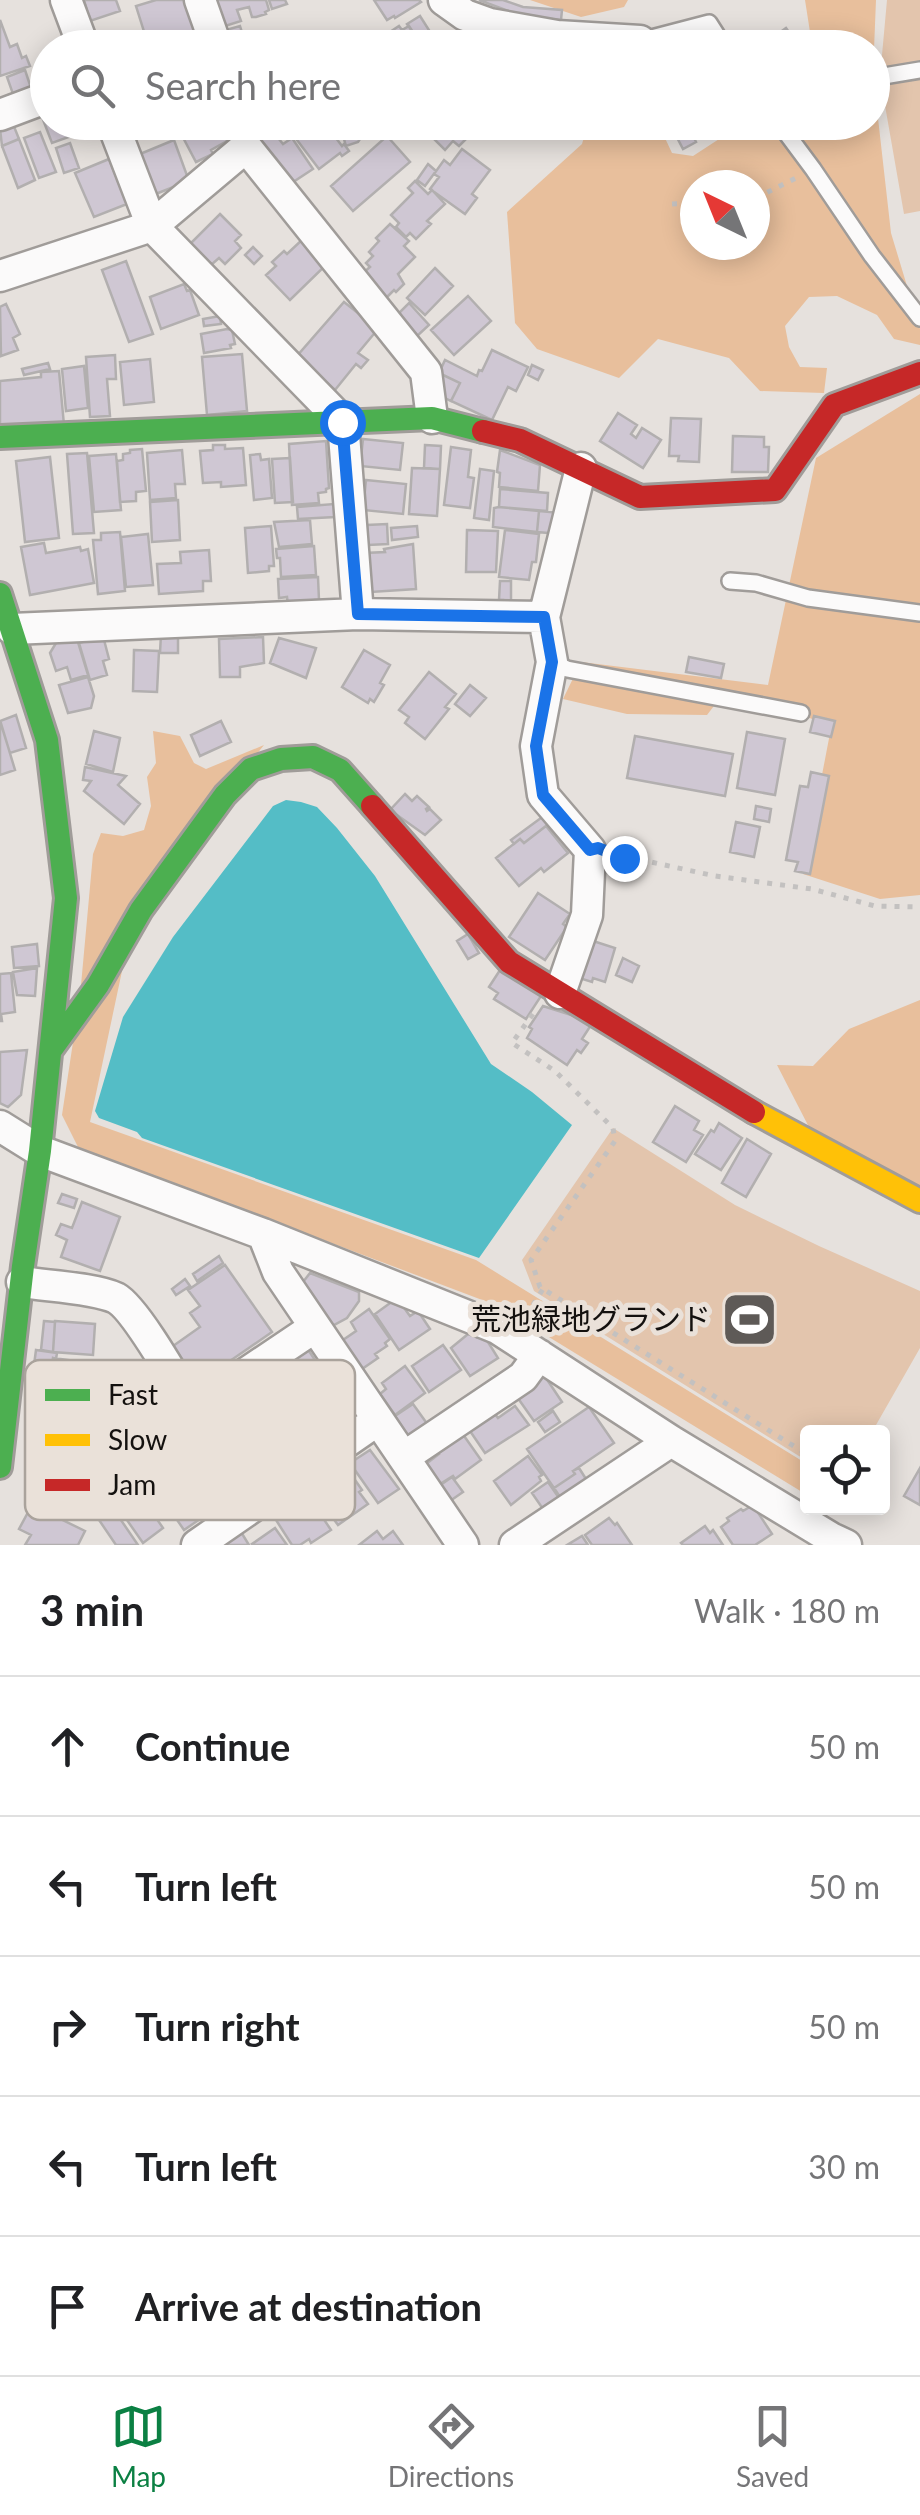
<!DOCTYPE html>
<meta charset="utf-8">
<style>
body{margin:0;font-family:Lato,"Noto Sans JP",sans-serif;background:#f6f6f6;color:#202124}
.controls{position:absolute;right:30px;bottom:30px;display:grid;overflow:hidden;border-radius:10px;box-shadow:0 5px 25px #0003}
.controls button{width:90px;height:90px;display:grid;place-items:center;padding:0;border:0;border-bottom:2px solid #e0e0e0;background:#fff;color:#202124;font:50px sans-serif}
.compass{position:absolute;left:680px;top:170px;width:90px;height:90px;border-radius:50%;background:#fff;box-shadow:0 5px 25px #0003;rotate:317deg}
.stop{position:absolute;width:30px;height:30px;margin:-22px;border:8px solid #1a73e8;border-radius:50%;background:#fff}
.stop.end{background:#1a73e8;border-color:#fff;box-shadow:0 2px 10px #0008}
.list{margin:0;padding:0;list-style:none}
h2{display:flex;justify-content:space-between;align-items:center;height:130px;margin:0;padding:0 40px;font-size:42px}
h2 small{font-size:32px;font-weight:400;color:#757577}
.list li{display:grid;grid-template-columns:65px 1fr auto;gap:30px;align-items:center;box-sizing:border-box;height:140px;padding:0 40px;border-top:2px solid #e0e0e0}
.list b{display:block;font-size:38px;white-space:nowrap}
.list em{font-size:32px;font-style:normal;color:#757577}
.icon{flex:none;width:55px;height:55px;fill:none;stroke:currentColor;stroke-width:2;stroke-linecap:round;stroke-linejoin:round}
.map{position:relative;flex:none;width:920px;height:1545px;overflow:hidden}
.search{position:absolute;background:#fff;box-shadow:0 5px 25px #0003;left:30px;right:30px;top:30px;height:110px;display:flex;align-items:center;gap:25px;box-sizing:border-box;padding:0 35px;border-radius:55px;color:#757577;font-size:38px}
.sheet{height:830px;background:#fff}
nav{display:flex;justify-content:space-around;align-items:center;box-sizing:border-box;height:140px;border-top:2px solid #e0e0e0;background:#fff;font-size:28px;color:#757577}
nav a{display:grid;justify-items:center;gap:5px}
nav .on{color:#0b8043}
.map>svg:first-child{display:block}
.green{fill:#e3c5ad}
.forest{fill:#e8bf9c;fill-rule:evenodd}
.water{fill:#54bdc6}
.building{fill:#cfc7d3;stroke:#b2afaf;stroke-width:2.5}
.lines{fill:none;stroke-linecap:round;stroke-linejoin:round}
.lane-casing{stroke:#a09c99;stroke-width:20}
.street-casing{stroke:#a09c99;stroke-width:35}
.fast-casing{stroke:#a09c99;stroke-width:28}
.slow-casing{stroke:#a09c99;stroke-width:28}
.jam-casing{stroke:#a09c99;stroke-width:28}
.path{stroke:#c3c1c0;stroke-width:5;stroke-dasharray:5 8;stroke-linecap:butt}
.lane{stroke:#fbfafa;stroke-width:15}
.street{stroke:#fbfafa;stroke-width:30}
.fast{stroke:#4caf50;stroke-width:22}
.slow{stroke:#ffc107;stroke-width:22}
.jam{stroke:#c62828;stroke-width:22}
.route{stroke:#1a73e8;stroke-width:12}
.labels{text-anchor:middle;stroke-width:10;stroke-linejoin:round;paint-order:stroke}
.poi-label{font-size:30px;fill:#14110f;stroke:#eae1d9;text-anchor:end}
.key{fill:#eae1d9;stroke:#aaa39c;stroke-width:2.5}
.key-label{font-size:28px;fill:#14110f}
</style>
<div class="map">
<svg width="920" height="1545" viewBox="0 0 920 1545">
<rect width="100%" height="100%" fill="#e6e1dd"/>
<!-- green -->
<path class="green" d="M887,0H920V211L904,214L880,77Z
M613,1128L735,1205L819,1246L920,1291V1348L872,1432H808L807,1461L534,1291L522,1260Z"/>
<!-- forest -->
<path class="forest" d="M530,0H628L624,7L581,17Z
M805,0H876L873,74L891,233L920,329V345L894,339L877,315L837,296L809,297L785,326L789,347L800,367L827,368L824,393L760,391L729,358L658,339L619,378L537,349L515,323L507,212L582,144L588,123H658L672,153L693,156L736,128L738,123L872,122V48L809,47L810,32ZM695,185H755V245H695Z
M920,394V895L880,899L803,874L831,728L776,702H717L707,715L627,714L563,699L581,662L768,685L816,458Z
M153,731L180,736L194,763L206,769L264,745L136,905L90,1122L476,1260L807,1464V1495L498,1306L78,1147L62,1115L80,996L93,854L101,833L123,836L144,830L151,806L147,777L156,763Z
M920,1000V1191L812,1133L777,1065L813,1066L849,1029Z"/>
<!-- water -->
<path class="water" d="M286,800L301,802L317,807L337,828L375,876L491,1064L532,1092L572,1125L479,1258L142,1138L137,1132L99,1118L95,1111L123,1017L173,937L273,806Z"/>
<!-- building -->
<path class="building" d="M84,0H116L120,11L90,21Z
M156,0H191L201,32L173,40L172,34L147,41L136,6Z
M213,0H266L269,10L265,12L266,14L256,17H252L249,7L237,10L241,21L222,27Z
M269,0H285L287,4L272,9Z
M374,0H419L421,2L395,18L394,16L387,20Z
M479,0H503L523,7L562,10L561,20L522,16Z
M420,16L434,38L422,45L407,24Z
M0,20L10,47L17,44L22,58L26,56L30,66L0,76Z
M240,26L245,42L249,41L251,48H227L222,31Z
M399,26L402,30L409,26L420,43L412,48H371L377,44L375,42Z
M786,28L800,48H779L772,38Z
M129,33L139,48H109Z
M25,70L31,88L13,94L7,77Z
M48,115V122H89L91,129L52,143L42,117Z
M188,122H218L227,141L211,150L213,154L196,162L178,128Z
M313,122H324L342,146L344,144L349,151L342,156L340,153L319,169L294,136Z
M339,122H378V124L360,130L362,136L358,142L346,146Z
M417,122H483L459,146L453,141L445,150Z
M669,122H686L696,142L683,149Z
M689,122H719L697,135Z
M13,124L19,139L2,146L0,129Z
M286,127L290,132L279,139L283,144L292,138L313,169L287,186L251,144L269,132Z
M40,132L56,172L39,178L24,138Z
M387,136L410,162L353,211L331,186Z
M19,139L35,180L18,188L2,146Z
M174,140L189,181L153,195L140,154Z
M70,143L79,168L64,173L56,148Z
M462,149L490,170L472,194L477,198L465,214L430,189L439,177L434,174L444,160L450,165Z
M109,159L127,204L94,217L75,173Z
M428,164L436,171L425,186L417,180Z
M415,181L428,194L432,190L445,204L427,221L431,224L416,239L410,233L406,237L396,227L399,223L391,215L413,193L408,188Z
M220,214L241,235L235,241L241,248L225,264L219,258L211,265L190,244Z
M390,224L409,241L404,246L415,257L398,274L404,284L396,292L394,290L383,301L362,274L370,267L366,263L373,256L369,252L379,241L376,238Z
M304,238L328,263L290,300L266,275L276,266L272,262L284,251L287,254Z
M253,247L262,256L254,264L245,255Z
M126,261L153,334L129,342L102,270Z
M435,268L453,286L425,315L407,298Z
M184,284L187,291L190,290L199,315L161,329L150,297Z
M468,296L491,321L454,355L431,330Z
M344,302L378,329L358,353L368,360L361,368L356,364L335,390L297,356Z
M409,303L429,325L416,337L396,316Z
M6,304L20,334L13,338L18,350L1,356L0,307Z
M220,316L221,324L204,326L203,319Z
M227,329L232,330L235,344L230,345L231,348L204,353L201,334Z
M492,350L528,367L516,391L508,387L492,420L451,401L460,383L439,373L445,360L477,376L479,370L482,371Z
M242,354L247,411L207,415L202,357Z
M115,355L116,379H107L110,416L90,417L86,357Z
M150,359L154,402L124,405L120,362Z
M48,363L50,369L24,375L22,369Z
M532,365L543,370L538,380L528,375Z
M84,366L88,408L66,411L62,369Z
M59,371L64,425L0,430V381L41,377V372Z
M439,373L460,383L451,401L441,396Z
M618,413L637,425L631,434L636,438L642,428L661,440L643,468L600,441Z
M671,418L701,419L699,462L678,461L679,456H669Z
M733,436L764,437V447H769L768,472H732Z
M363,439L403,443L400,470L360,466Z
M326,441L329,488L326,489V492L318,493L319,503L292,505L289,444Z
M213,445H225V449L243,448L246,485L221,487V482L203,483L200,451L213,450Z
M425,445L441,446L440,469L424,468Z
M451,447L471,450L468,477L474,478L470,508L444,505Z
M142,449L146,491L136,492V501L120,502L117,461L123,460V454L130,453V450Z
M182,450L185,484H175L176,498L150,500L147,453Z
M500,450L540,465L538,491L499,487L500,473L497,472Z
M87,453L94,533L73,534L67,454Z
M116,454L121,510L94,512L89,456Z
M260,454L261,460L269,459L272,498L254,500L250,455Z
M50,457L59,538L25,542L16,461Z
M290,458L293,502L275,503L272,459Z
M412,468L440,469L437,516L409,514Z
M480,469L494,471L489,520L474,518Z
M366,480L406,484L403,514L363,510Z
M500,489L548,493L547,511L499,507Z
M178,500L180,540L152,542L150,502Z
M334,504L335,517L298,519L297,507Z
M499,507L539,511L537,532L493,527L494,508Z
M539,511L561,513L560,534L537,532Z
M310,520L312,544L279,547L274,522Z
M387,524L388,544L368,545L367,525Z
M271,526L274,566H269V571L248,573L245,528Z
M417,526L418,537L392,540L391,528Z
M467,530L498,531L496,572H466Z
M505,530L539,534L536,562H532L529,580L499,577Z
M120,532L125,591L98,594L93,540H101V533Z
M148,534L153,585L126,587L121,537Z
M44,543L46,553L80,547L81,551L88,549L94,583L30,595L21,547Z
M413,544L416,589L371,592L365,553L385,552L384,549Z
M314,546L316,575L281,577L280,558H277L276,549Z
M209,550L211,581H203V591L159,594L157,564L181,563L180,552Z
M318,577L319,600H315V603L288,605L287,597L279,598L278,579Z
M500,581H511V605H503V600H499Z
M161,634H178V653H160Z
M103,636L109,659L103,661L107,675L90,680L79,643Z
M70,637L77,639L88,675L71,680L67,667L56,671L50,653L56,643Z
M263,637L264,663L240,667V677H220L219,639Z
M279,638L316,648L306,678L270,663Z
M134,650L159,651L157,692L133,691Z
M364,650L390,665L380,683L384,685L374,702L370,699L368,703L342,687Z
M689,657L724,664L721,678L686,672Z
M429,672L456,694L445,707L449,709L425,739L405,723L409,717L399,710Z
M88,677L94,696L91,708L68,713L59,685Z
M470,685L486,698L470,716L455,704Z
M16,715L26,748L10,753L0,721Z
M814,716L835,721L831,737L810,732Z
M0,720L15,770L0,775Z
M221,721L231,742L200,756L191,735Z
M94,731L120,738L113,772L86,764Z
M747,732L785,739L775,795L737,788Z
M635,736L733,754L725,796L627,778Z
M85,767L126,776L118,785L140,804L124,824L84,791L91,781L83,780Z
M811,772L829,776L810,874L795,871L798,862L786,860L800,786L808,787Z
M405,794L412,801L417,796L429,807L426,809L427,811L430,809L441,820L425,835L390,810Z
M756,806L771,809L769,822L754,819Z
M545,815L552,825L548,828L546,826L524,843L520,839L514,844L511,840Z
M736,822L760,827L754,857L730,852Z
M546,826L568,853L544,872L541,868L519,886L496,858L520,839L524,843Z
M538,893L570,914L563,924L567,927L545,960L509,937Z
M468,934L479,953L468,959L457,941Z
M590,940L615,948L605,982L593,978L592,982L579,978Z
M37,944L39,966L14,968L12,947Z
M623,958L639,966L632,982L616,975Z
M502,967L543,993L526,1019L494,999L498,993L489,987Z
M37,968L35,996L17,995L13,972Z
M11,973L15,1012L1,1014L2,1021H0V974Z
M543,1006L593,1022L582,1039L588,1043L581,1053L577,1050L567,1065L527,1038L532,1029L529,1027Z
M27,1050L21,1095L8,1107L0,1103V1052Z
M675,1106L699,1121L694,1130L703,1135L686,1162L653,1142Z
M719,1123L742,1138L721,1170L695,1154L711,1130L714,1132Z
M747,1139L771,1154L746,1197L722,1183Z
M62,1194L77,1199L74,1208L58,1203Z
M82,1202L120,1217L100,1271L61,1257L67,1240L56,1235L61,1224L72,1228Z
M219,1256L223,1263L197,1281L193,1274Z
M225,1265L272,1332L198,1383L173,1346L200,1327L190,1313L200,1306L188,1290Z
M310,1273L359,1292V1301L347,1318L332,1326L303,1282Z
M185,1279L190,1286L176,1295L172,1289Z
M397,1298L410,1316L418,1311L430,1329L399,1350L375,1314Z
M369,1309L390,1339L385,1343L387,1346L375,1354L378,1358L362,1369L340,1342L356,1331L351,1322Z
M44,1321L55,1322L53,1352L41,1350Z
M55,1321L95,1324L93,1355L53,1352Z
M473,1330L477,1337L483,1334L498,1358L470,1376L451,1348Z
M443,1345L461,1370L429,1392L412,1366Z
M307,1348L351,1414L349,1423L319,1442L301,1416L317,1405L288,1361Z
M36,1350L57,1353L56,1359L53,1358L50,1382L32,1380Z
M53,1358L91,1363L88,1386L97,1387L95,1408L65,1404V1401L55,1399L56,1393H52L53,1387L49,1386Z
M405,1366L425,1393L395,1415L380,1394L386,1389L382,1383Z
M544,1375L562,1402L534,1421L515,1394Z
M413,1404L428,1425L409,1438L395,1416Z
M515,1406L529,1425L485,1453L468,1428L492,1410L498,1418Z
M589,1407L614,1443L573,1471L575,1474L554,1488L527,1449Z
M553,1411L560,1422L545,1432L538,1422Z
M167,1424L222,1504L184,1530L129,1450Z
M462,1433L481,1460L455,1479L453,1476L440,1484L426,1464L439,1454L437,1451Z
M370,1450L399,1489L378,1503L350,1463Z
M528,1456L542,1475L539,1477L541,1481L511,1505L494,1481Z
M346,1467L362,1490L359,1492L368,1504L338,1525L313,1491Z
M579,1468L586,1479L560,1497L554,1488L575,1474L573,1471Z
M920,1468V1505L904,1496Z
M125,1473L163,1528L143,1543L106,1490L111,1487L109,1485Z
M452,1477L463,1492L450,1501L439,1486Z
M548,1482L559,1498L543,1509L532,1493Z
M311,1500L331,1530L311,1543L309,1539L300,1545H292L276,1520Z
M110,1504L138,1545H116L95,1514Z
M32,1505L85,1531L78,1545H25L31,1535L19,1529Z
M753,1505L772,1534L755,1545H733L721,1527L729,1521L727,1518L741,1509L743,1511Z
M609,1518L615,1525L617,1523L632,1545H592L585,1535Z
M705,1526L710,1533L713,1530L723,1545H683L681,1543Z
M275,1528L287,1545H253L252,1544Z
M377,1531L383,1539L393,1531L403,1545H359Z
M241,1532L249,1545H228L226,1542Z
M582,1536L588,1545H567Z"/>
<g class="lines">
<defs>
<path id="lane" d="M640,41L709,23L725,48
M872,78L920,70
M778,122L813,169L872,256L920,318
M730,581L756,583L808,598L920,613
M552,662L567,669L801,713"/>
<path id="street" d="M66,0L84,48
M200,0L217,48
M444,0L465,15L490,24L557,36L640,41
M0,115L48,97
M112,122L152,226L246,147L426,372L432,418
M0,276L152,226L343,422L358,614
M12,629L358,614L544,617
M560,993L587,915L590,850L543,795L536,746L552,662L544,617L581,468
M0,1126L40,1151L263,1234L497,1328L671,1441L831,1538L846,1545
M263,1234L278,1272L463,1545
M22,1282C46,1286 95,1288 116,1298C136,1309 179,1386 193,1409L315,1327
M404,1457L523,1377L539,1355
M197,1545L378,1420
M515,1545L671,1441"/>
<path id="fast" d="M0,437L432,418L483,431
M0,594L47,740L66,898L40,1151L23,1266L0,1467
M51,1050L98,985L141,910L225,795L251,769L281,759L313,757L340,770L372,806"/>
<path id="slow" d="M754,1112L920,1201"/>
<path id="jam" d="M483,431L520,440L640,497L775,490L834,405L920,373
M372,806L509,962L754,1112"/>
</defs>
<!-- lane casing -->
<use href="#lane" class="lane-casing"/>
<!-- street casing -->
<use href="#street" class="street-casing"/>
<!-- fast casing -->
<use href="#fast" class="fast-casing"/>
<!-- slow casing -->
<use href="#slow" class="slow-casing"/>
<!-- jam casing -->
<use href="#jam" class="jam-casing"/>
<!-- path -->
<path class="path" d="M755,196L762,195L798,177
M672,204L695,203
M614,854L715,876L812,889L875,906L920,907
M533,1014L512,1043L555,1071L613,1128L615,1141L531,1260L540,1287L808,1455
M526,1316L543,1289"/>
<!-- lane -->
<use href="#lane" class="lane"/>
<!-- street -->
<use href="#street" class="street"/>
<!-- fast -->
<use href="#fast" class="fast"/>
<!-- slow -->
<use href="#slow" class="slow"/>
<!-- jam -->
<use href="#jam" class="jam"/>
</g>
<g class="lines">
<!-- route -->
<path class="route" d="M342,422L358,614L544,617L552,662L536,746L543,795L590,850L598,848L624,858"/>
</g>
<!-- icons -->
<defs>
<symbol id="stadium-square" viewBox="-11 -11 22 22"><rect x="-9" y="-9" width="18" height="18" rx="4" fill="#5e5a57" stroke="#eae1d9"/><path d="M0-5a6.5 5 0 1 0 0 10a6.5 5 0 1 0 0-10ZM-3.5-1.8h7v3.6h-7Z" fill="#fff"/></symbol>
</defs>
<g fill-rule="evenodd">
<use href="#stadium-square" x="718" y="1288" width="63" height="63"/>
</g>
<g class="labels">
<!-- poi labels -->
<g class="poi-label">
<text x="711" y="1330">荒池緑地グランド</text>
</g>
</g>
<!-- legend -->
<rect x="25" y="1360" width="330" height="160" rx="15" class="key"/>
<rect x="45" y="1389" width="45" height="12" fill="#4caf50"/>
<rect x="45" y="1434" width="45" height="12" fill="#ffc107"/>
<rect x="45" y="1479" width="45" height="12" fill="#c62828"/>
<g class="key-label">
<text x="108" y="1405">Fast</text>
<text x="108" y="1450">Slow</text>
<text x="108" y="1495">Jam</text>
</g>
</svg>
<div class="controls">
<button><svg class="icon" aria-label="locate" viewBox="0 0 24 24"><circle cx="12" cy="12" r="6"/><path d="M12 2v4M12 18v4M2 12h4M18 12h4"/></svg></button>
</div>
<svg class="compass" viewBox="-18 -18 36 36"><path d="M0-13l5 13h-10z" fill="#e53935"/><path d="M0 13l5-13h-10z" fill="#757577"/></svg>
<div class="stop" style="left:342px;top:422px"></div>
<div class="stop end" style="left:624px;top:858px"></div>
<div class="search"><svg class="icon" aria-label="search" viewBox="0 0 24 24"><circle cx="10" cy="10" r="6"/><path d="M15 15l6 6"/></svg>Search here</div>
</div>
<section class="sheet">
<h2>3 min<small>Walk · 180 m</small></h2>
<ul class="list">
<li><svg class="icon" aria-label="ahead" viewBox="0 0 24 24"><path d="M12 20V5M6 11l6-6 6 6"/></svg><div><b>Continue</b></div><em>50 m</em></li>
<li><svg class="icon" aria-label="left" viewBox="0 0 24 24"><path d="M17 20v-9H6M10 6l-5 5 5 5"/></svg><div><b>Turn left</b></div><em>50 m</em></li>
<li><svg class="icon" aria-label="right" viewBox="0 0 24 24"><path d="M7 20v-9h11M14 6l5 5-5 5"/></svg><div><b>Turn right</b></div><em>50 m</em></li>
<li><svg class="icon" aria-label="left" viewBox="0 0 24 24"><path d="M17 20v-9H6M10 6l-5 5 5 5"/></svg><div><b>Turn left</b></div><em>30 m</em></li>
<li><svg class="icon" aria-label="arrive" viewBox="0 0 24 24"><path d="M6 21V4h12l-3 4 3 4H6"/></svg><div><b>Arrive at destination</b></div></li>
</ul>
</section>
<nav>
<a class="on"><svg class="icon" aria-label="map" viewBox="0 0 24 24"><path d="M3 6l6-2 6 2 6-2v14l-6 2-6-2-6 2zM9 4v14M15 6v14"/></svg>Map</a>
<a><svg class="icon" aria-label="directions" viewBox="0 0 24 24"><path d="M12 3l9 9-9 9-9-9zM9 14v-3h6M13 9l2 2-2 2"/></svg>Directions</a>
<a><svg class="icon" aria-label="saved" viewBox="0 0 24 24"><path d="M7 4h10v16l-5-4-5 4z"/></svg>Saved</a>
</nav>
